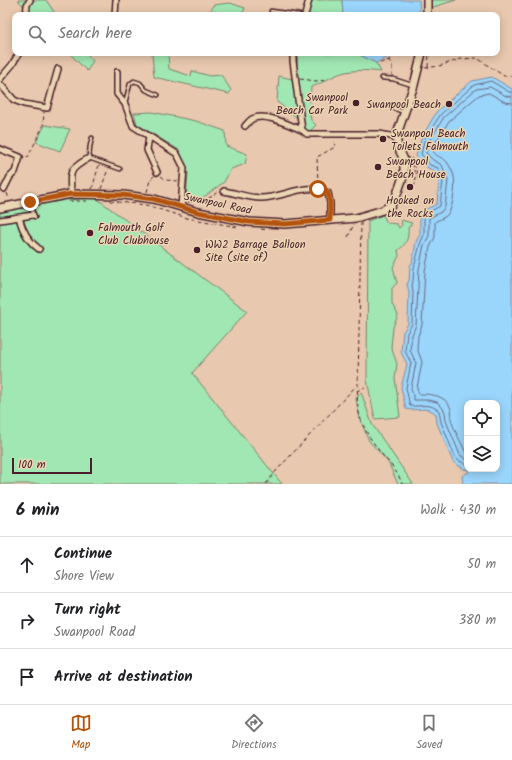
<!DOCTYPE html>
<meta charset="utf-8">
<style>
body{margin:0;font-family:Kalam,sans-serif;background:#f2f2f2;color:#202124}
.controls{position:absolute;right:12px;bottom:12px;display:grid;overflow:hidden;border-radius:8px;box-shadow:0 2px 10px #0003}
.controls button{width:36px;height:36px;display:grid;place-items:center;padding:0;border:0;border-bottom:1px solid #e0e0e0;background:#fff;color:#202124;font:20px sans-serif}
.scale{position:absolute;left:12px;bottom:10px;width:80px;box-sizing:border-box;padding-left:4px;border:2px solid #4a1f2b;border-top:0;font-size:11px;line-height:14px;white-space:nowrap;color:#4a1f2b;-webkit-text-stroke:3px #ebd6b4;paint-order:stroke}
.stop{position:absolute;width:12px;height:12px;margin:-9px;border:3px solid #b45309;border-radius:50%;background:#fff}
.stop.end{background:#b45309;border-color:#fff;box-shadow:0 1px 4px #0008}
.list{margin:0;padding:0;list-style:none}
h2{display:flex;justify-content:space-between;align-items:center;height:52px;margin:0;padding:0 16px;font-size:17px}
h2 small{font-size:13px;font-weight:400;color:#757577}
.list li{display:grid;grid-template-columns:26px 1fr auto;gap:12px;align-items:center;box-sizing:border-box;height:56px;padding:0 16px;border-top:1px solid #e0e0e0}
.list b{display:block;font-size:15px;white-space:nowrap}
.list p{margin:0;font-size:13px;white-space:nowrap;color:#757577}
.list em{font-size:13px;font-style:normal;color:#757577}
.icon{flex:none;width:22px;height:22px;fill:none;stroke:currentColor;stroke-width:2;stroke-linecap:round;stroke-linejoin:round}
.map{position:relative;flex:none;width:512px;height:484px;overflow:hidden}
.search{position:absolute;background:#fff;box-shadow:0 2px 10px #0003;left:12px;right:12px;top:12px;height:44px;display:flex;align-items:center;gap:10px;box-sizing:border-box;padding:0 14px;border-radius:8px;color:#757577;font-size:15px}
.sheet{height:220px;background:#fff}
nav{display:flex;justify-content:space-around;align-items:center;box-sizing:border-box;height:56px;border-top:1px solid #e0e0e0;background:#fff;font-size:11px;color:#757577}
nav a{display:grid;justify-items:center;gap:2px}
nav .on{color:#b45309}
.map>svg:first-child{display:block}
.green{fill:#a1e7b3;stroke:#76836f}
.water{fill:#9ad5fb;stroke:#7a8ca8;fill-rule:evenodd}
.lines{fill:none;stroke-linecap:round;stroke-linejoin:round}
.shore{stroke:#6a687e;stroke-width:1}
.lane-casing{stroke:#4a1f2b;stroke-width:5.5}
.street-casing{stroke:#4a1f2b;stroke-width:8}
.secondary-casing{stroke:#4a1f2b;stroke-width:10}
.path{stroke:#4a1f2b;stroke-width:1;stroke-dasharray:4 3;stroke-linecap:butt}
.lane{stroke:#ebd6b4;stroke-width:2.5}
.street{stroke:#ebd6b4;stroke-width:5}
.secondary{stroke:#ebd6b4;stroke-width:7}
.route{stroke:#b45309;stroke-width:5}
.poi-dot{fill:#4a1f2b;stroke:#ebd6b4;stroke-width:1.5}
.labels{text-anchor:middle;stroke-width:3;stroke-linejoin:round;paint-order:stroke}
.poi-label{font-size:11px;fill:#4a1f2b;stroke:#ebd6b4;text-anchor:start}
.street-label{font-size:11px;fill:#4a1f2b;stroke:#ebd6b4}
</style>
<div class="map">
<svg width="512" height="484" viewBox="0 0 512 484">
<rect width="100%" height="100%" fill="#e8c8ae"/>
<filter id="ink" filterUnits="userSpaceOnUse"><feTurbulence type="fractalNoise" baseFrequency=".025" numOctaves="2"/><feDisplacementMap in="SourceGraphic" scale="8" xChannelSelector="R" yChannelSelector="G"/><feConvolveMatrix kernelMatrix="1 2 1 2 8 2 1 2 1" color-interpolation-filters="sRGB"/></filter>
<g filter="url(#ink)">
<!-- green -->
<path class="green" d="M18,0H46L56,15H32Z
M309,0H342L343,15H305Z
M427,0H456L427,9Z
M230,3L245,8L242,15H210L213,5Z
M69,53H86L93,61L87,71Z
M152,53H168L169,69L191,76L192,71L210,76L221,75L231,90L229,94L154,77Z
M298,53H356L376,63L381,72C367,70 347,69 334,76C325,80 321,84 311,87L309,109L311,120L316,125L307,134L302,130L300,120L277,102L279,76L296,80Z
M152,112L196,121L225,131L226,146L247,154L245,164L231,169L224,182L201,199L186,200L188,173L179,150L137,124L134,113Z
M45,125L70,129L60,151L36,142Z
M96,198L247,311L192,373L282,484H0V212L64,200Z
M383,215L387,223L397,224L399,228L402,225L401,220L412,223L408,228C409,238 406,245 398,250L399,256L393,267L397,283L392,288V304L398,315L393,327L391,347L397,364L395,378L400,417L375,419L367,380L368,221Z
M361,392L372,424L413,484H398L388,462L369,441L360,419L356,399Z"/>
<!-- water -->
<path class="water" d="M342,0H419L420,15H343Z
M356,53H391L388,57L376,63Z
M492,77L512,89V484H463L462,476L469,472V470L464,469L453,462L437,423L436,414C427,405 416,412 406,409L401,388L407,364L401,352L403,332L408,324L409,292L407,284L409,281L410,266L412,263L416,242L420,234V212L437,204L439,181L435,171L428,168L416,156L422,137L437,111L472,81ZM467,403H497V469H467Z"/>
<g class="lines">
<!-- shore -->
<path class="shore" d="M467,453L465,451C461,442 453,428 451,419C451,416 452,413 451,409C446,395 431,394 419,394L417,388L422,362L417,348L418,336L422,325L425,271L430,247L435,237V222C439,219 445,218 448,214C453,208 456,184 454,177C453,172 450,166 447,162C443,157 436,157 433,151L435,143L449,121L479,95L489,93L505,102L512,103
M467,460L460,455L446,421L445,412L442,407L437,402L428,400H414L411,388L416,363L410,350L412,335L416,325L419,269L424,245L429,236V218L441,212L445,207L448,180L442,165L433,160L426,153L430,140L444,117L476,89L490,87L506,96L512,97
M467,465L456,459L441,422L439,411C430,402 421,407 410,406L406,388L411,363L405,351L407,333L412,324L413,292L412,285L413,281L414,268L420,244L424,235V215L440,206L443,181L438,168L430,165L421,154L425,138L441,114L474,85L491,81L509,92H512"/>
<defs>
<path id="lane" d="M271,11L299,15
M382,78L393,79L412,85
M125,103L130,84L134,81L140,83L146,90L158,95
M384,105L404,112
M92,138L90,146L89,158L120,169
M31,202L33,215L35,217"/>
<path id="street" d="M26,15L27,5L30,0
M115,15L116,0
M305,15L309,0
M293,53V61L302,130L307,134H379L396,137
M117,72V94L125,104L133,126L177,154L184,168L181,207
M0,79L12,65L19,53
M0,84L14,100L24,104L47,108L58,69
M245,126C247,124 250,120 252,119C265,112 289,125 302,130
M149,137L147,150L157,172
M0,149L20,157L15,172L10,177L4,189
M224,191C236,193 249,198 261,198C283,198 308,181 328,193L330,203V220
M71,194C70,171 68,170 89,158
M19,217C22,230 28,241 39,249
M0,220L33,215"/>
<path id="secondary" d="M427,15V0
M0,208L71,194L123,195L154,199L198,212L249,222L285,224L356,218L383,210L391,205L396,197L404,174V160L398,147L396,137L414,85L422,53"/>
</defs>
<!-- lane casing -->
<use href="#lane" class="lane-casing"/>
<!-- street casing -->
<use href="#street" class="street-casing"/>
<!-- secondary casing -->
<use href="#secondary" class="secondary-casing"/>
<!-- path -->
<path class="path" d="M389,60L392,66V76
M380,63L389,60L394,53
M428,67L429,53
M425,68L439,66L461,59L477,58L504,76H512
M300,79L317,81L327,80
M26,157H28L43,126L44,112
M411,158L415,163V166L418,178L422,180
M411,165H413L416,182L414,186
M161,176L166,180L178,181
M318,184L317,157L335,147L334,140
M92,189L99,165
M101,189L108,169
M147,192L150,180L154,176
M7,193L9,199
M69,201H89
M110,201L146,205L187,218L238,227
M188,202L206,200L219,191
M361,222L358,385C354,417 366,434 385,458C392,466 399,474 402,484
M261,229L268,230
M348,237L354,224
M357,391L365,387
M266,484L276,471L356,386"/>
<!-- lane -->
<use href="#lane" class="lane"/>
<!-- street -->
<use href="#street" class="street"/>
<!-- secondary -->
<use href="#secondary" class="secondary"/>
</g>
</g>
<g class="lines" filter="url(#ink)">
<!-- route -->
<path class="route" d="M30,202L71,194L123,195L154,199L198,212L249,222L285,224L330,220V203L328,193L321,189H318"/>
</g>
<!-- markers -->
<g class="poi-dot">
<circle cx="356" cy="103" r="4"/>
<circle cx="449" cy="104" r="4"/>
<circle cx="383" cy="139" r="4"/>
<circle cx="378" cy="167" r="4"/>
<circle cx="410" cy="187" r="4"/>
<circle cx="90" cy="233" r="4"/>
<circle cx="197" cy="250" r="4"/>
</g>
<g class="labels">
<!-- poi labels -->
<g class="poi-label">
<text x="348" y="101" text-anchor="end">Swanpool<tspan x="348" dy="13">Beach Car Park</tspan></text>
<text x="441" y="108" text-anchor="end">Swanpool Beach</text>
<text x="391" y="137">Swanpool Beach<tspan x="391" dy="13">Toilets Falmouth</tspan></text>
<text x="386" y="165">Swanpool<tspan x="386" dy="13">Beach House</tspan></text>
<text x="410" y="204" text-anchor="middle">Hooked on<tspan x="410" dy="13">the Rocks</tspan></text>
<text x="98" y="231">Falmouth Golf<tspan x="98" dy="13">Club Clubhouse</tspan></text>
<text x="205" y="248">WW2 Barrage Balloon<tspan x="205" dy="13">Site (site of)</tspan></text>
</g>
<!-- street labels -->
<g class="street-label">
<text transform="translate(218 203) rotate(12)" y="4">Swanpool Road</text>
</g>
</g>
</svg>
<div class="controls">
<button><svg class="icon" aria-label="locate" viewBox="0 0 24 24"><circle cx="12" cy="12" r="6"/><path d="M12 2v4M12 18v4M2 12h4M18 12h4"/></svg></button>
<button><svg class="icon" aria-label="layers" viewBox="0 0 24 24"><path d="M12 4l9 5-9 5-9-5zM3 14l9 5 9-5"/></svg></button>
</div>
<div class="scale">100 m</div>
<div class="stop" style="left:318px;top:189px"></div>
<div class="stop end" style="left:30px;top:202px"></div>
<div class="search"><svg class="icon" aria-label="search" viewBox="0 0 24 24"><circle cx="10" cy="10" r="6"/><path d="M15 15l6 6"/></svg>Search here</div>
</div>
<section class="sheet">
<h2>6 min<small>Walk · 430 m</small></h2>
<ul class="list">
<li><svg class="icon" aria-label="ahead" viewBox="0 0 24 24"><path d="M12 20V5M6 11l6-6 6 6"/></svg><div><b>Continue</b><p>Shore View</p></div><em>50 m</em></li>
<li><svg class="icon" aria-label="right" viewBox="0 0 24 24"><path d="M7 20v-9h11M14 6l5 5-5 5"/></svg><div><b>Turn right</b><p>Swanpool Road</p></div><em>380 m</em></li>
<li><svg class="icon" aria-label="arrive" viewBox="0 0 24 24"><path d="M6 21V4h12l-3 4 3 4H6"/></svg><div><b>Arrive at destination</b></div></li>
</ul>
</section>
<nav>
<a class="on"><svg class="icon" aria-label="map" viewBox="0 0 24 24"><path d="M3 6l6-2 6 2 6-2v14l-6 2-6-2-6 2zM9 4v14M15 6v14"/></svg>Map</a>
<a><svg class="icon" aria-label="directions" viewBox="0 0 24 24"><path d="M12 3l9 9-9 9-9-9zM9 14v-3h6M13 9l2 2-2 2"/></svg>Directions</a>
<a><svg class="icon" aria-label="saved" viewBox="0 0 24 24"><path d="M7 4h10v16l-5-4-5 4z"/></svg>Saved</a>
</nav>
